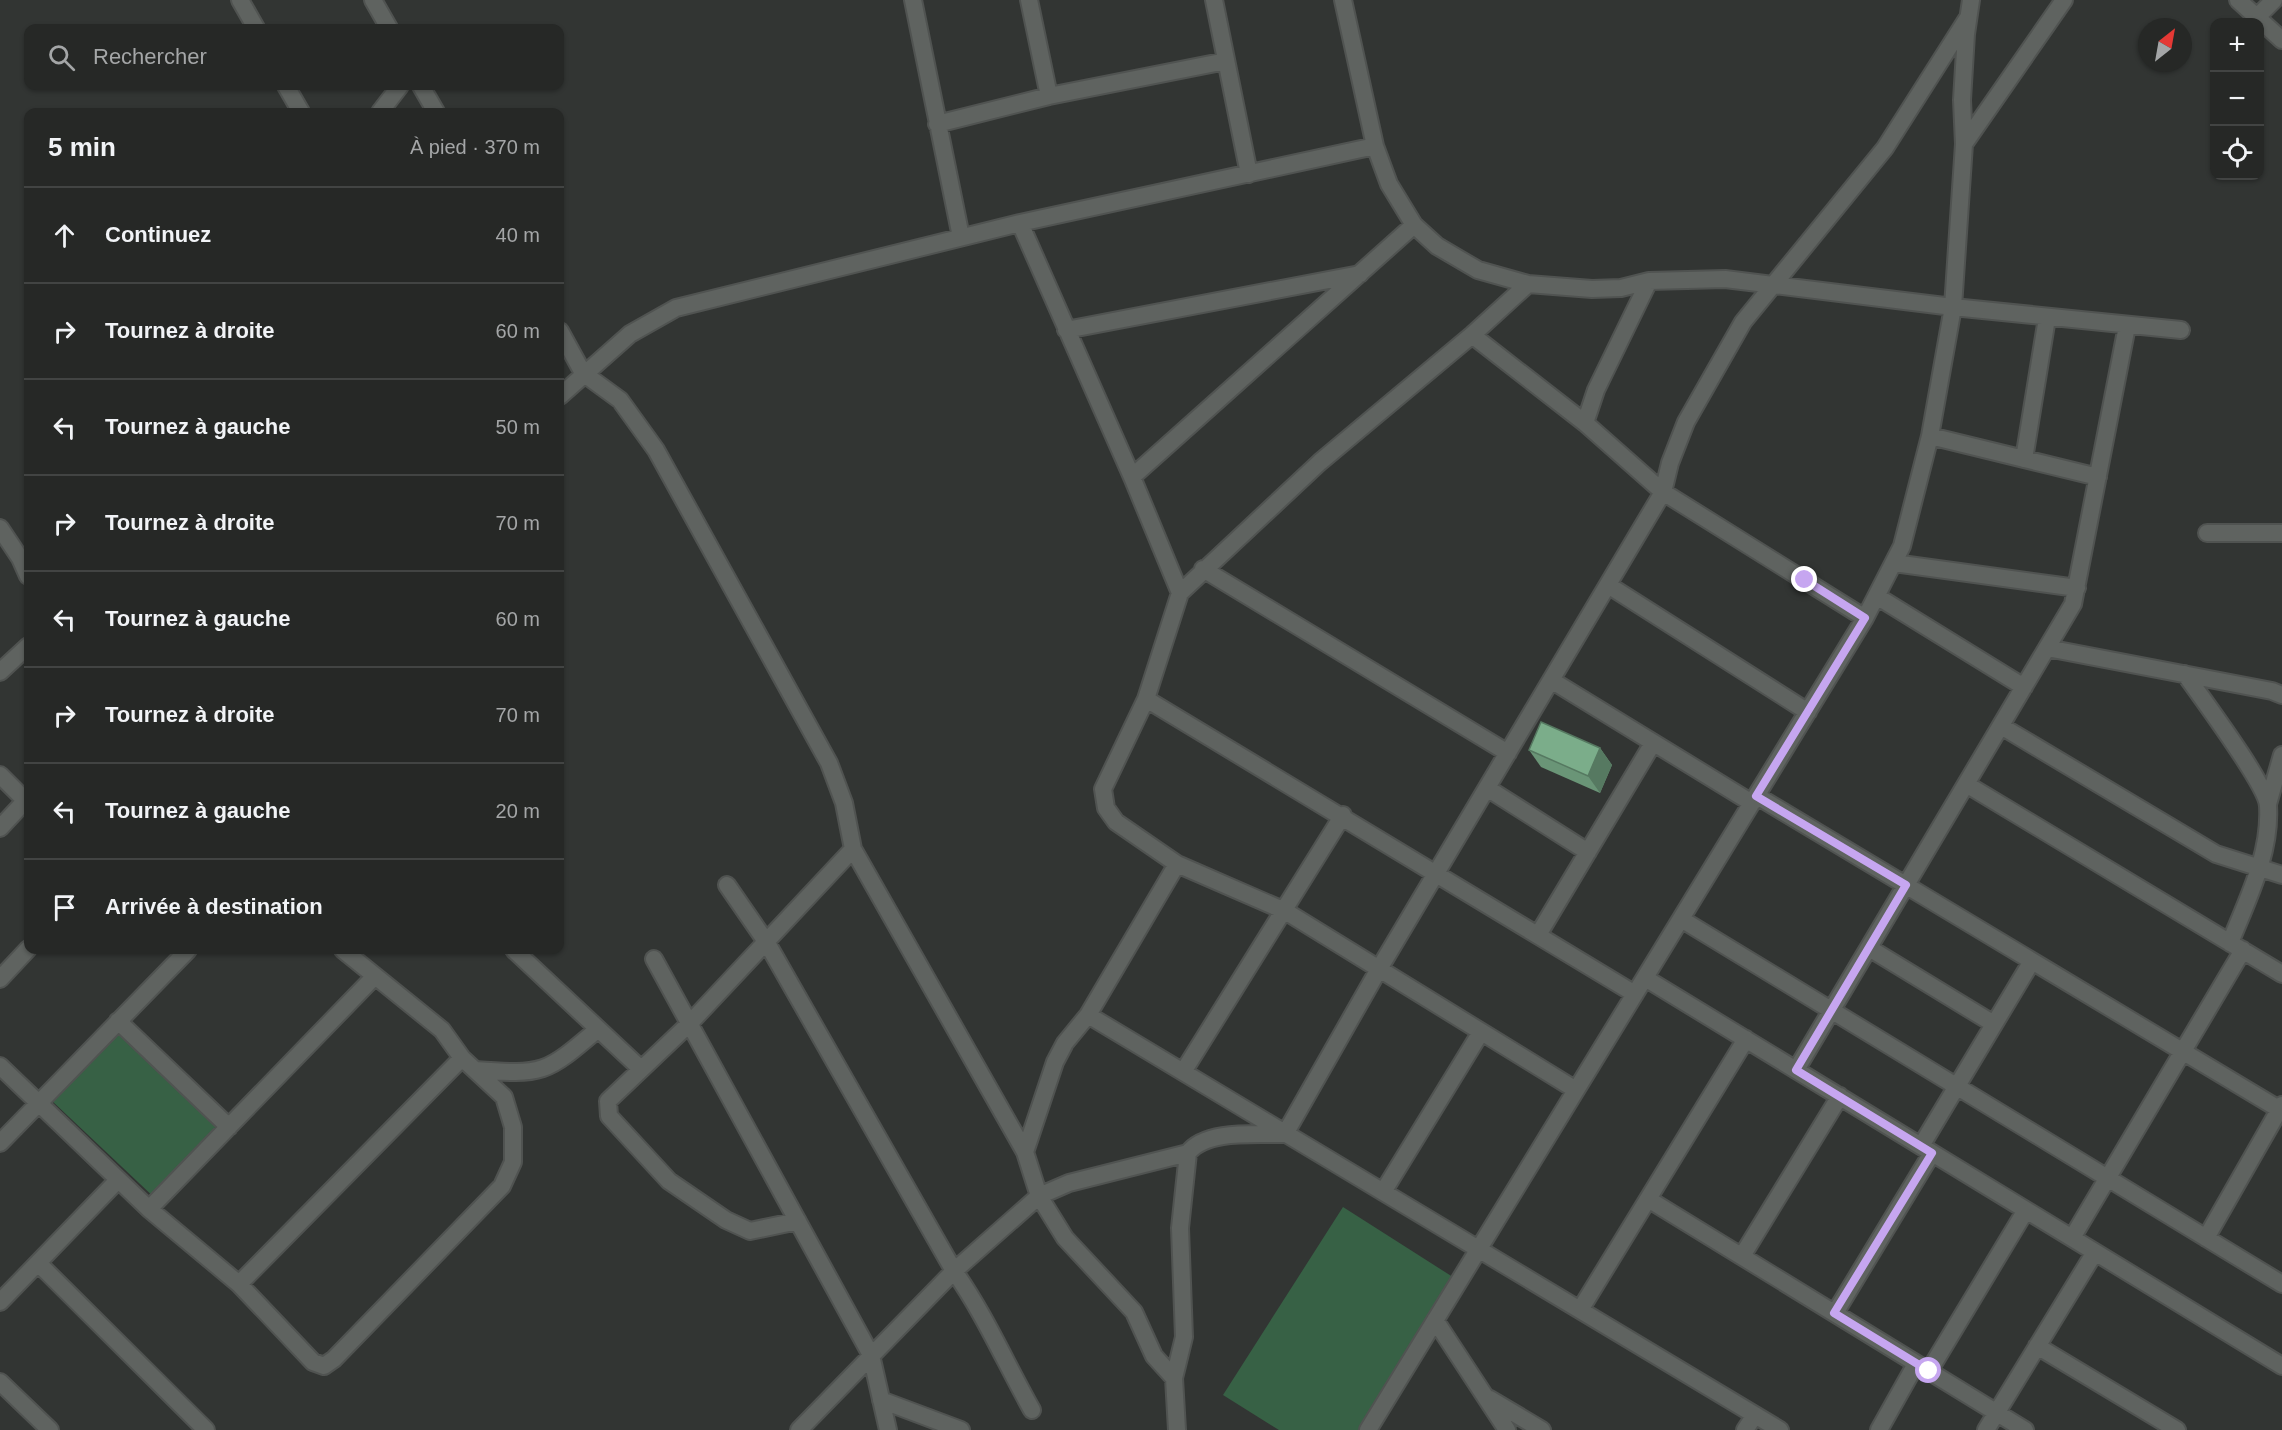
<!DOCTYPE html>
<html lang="fr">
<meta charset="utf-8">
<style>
body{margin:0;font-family:Helvetica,sans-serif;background:#323432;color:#f1f3f6}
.controls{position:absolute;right:18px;top:18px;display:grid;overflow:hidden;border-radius:12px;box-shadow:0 2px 4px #0004}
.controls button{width:54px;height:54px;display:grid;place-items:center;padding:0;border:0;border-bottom:2px solid #424443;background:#262826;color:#f1f3f6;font:30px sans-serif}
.compass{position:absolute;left:2138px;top:18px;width:54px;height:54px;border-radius:50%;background:#262826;box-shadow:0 2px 4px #0004;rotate:31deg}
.stop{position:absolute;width:18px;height:18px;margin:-14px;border:4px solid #c6a6f0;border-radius:50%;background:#fff}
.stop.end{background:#c6a6f0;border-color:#fff;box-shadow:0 2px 6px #0008}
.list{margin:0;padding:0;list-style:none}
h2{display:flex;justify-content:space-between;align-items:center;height:78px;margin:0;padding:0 24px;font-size:26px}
h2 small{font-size:20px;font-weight:400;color:#a4a6a7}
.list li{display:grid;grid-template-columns:39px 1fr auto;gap:18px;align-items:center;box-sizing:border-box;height:96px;padding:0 24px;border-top:2px solid #424443}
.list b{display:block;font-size:22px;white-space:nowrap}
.list em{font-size:20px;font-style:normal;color:#a4a6a7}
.icon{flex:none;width:33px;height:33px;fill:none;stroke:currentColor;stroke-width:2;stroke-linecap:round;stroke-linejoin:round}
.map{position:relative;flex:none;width:2282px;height:1430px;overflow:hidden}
.search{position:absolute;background:#262826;box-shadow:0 2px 4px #0004;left:24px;top:24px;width:540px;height:66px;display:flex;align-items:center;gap:15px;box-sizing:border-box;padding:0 21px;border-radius:12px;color:#a4a6a7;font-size:22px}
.panel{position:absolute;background:#262826;box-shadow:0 2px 4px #0004;left:24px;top:108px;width:540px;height:846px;border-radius:12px}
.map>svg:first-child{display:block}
.grass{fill:#376145}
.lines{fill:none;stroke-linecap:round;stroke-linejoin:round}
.minor-casing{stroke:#505351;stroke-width:20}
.minor{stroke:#5f6360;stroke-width:16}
.wall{fill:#6a9577}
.shaded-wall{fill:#567961}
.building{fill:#7bad8a;stroke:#567961;stroke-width:1.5}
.route{stroke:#c6a6f0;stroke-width:8}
</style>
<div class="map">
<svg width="2282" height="1430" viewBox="0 0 2282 1430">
<rect width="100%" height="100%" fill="#323533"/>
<!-- grass -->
<path class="grass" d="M116,1031L222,1132L157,1200L51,1100Z
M1343,1207L1456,1279L1360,1430H1279L1223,1395Z"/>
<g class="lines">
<defs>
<path id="minor" d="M240,0L256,28
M373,0L389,28
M913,0L961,237
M1029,0L1049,96
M1214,0L1249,174
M1343,0L1375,146L1389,184L1414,225L1437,246L1478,270L1528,284L1592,289L1621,288L1649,281L1725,279L1953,307L2181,330
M2238,0L2282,40
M2257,17L2274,0
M286,86L301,112
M421,86L436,112
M380,112L400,86
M937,124L1049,96L1226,61
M1964,144L2064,0
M1020,223L1132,477L1180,593
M1649,281L1596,390L1585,423L1663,492L1865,618
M1528,284L1472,335L1320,462L1180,593L1146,699L1103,789L1106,808L1116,822L1177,864L1285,911L1576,1090
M1066,330L1360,274
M560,331L583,373L620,400L656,450L829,763L844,803L853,849L1025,1152L1039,1196L1065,1238L1134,1312L1154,1356L1174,1378
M1472,335L1585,423
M560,396L630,334L676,308L1020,223L1375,146
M1930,436L2098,477
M2024,459L2047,318
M1132,477L1414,225
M0,528L20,558L28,576
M2207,533H2282
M1894,563L2077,588
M1203,569L1508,753
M1608,585L1808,712
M1878,597L2024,687
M2047,648L2272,691L2282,695
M0,672L28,646
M2185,674C2201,697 2267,785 2268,806C2271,854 2247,900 2230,943
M1551,680L1752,803
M1146,699L1635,994
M2001,726L2216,854L2282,875
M0,775L28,803
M1966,784L2282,974
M1487,788L1588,852
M1757,796L2282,1111
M2268,804L2282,755
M0,828L26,800
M727,885L767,943L954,1271C985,1315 1006,1364 1032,1410
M1681,919L2282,1284
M1538,935L1653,743
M1869,948L1994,1024
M514,950L641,1069
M654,959L871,1355L888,1430
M1645,978L2282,1366
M0,979L28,949
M1088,1015L1780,1430
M118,1021L229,1127
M0,1066L149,1209L239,1284L313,1362L324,1366L334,1359L502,1186L513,1162V1127L504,1097L462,1058L442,1030L343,950
M475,1070C544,1075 545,1074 598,1029
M1796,1070L2073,604L2127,326
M1183,1072L1343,815
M0,1143L188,950
M1921,1146L2032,961
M1025,1152L1055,1062L1065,1043L1088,1015L1177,864
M1383,1192L1481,1032
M1648,1199L2025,1430
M149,1209L375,976
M798,1221L750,1231L726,1220L669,1181L609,1116L608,1101L690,1023L853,849
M2072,1238L2243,950
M2206,1238L2282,1105
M1742,1256L1840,1096
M38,1263L206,1430
M239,1284L462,1058
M0,1302L118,1180
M1580,1310L1746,1039
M1835,1313L1932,1153
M1435,1320L1507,1430
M2037,1346L2177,1430
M1929,1371L2026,1210
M0,1382L50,1430
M1490,1399L1542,1430
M881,1400L961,1430
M799,1430L954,1271L1039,1196L1069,1183L1188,1153
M1177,1430L1174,1378L1184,1337L1180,1228L1188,1153C1206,1129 1257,1135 1285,1134L1379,969L1663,492L1670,463L1686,422L1743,322L1885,148L1967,19
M1368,1430L1865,618L1902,546L1930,436L1953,307L1964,144L1962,100L1966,34L1971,0
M1745,1430L1755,1415
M1879,1430L1916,1364
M1986,1430L2095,1252"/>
</defs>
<!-- minor casing -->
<use href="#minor" class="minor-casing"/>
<!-- minor -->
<use href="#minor" class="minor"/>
</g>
<!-- wall -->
<path class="wall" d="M1600,748L1612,765L1600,793L1541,767L1529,750Z"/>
<!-- shaded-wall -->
<path class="shaded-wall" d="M1600,748L1612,765L1600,793L1588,776Z"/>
<!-- building -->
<path class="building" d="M1541,722L1600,748L1588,776L1529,750Z"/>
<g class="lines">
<!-- route -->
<path class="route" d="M1805,580L1865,618L1756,796L1906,885L1796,1070L1932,1153L1834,1313L1929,1371"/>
</g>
</svg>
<div class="controls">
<button>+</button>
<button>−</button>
<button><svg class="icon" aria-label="locate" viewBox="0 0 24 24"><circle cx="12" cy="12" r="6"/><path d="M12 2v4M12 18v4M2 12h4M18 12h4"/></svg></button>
</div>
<svg class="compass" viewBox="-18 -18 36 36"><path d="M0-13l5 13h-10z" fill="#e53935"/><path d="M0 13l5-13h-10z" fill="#a4a6a7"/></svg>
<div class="stop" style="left:1929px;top:1371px"></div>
<div class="stop end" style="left:1805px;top:580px"></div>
<div class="search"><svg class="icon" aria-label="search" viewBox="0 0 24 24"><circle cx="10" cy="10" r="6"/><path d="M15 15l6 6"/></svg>Rechercher</div>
<section class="panel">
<h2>5 min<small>À pied · 370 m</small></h2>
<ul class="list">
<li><svg class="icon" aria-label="ahead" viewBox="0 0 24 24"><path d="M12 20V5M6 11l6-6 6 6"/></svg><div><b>Continuez</b></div><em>40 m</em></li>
<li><svg class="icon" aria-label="right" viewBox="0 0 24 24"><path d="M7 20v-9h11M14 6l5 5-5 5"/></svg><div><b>Tournez à droite</b></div><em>60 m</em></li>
<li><svg class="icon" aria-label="left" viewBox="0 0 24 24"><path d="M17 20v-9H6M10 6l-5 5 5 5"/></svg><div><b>Tournez à gauche</b></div><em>50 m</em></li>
<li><svg class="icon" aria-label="right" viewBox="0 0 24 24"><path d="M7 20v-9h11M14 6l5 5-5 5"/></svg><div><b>Tournez à droite</b></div><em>70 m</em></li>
<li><svg class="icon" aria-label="left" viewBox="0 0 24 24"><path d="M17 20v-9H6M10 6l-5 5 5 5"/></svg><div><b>Tournez à gauche</b></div><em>60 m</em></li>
<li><svg class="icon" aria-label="right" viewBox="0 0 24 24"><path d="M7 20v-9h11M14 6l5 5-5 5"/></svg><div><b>Tournez à droite</b></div><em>70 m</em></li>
<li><svg class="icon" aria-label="left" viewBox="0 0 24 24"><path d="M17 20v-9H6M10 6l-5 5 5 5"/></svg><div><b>Tournez à gauche</b></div><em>20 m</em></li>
<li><svg class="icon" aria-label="arrive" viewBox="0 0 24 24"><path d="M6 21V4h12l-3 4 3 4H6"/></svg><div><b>Arrivée à destination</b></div></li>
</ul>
</section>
</div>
